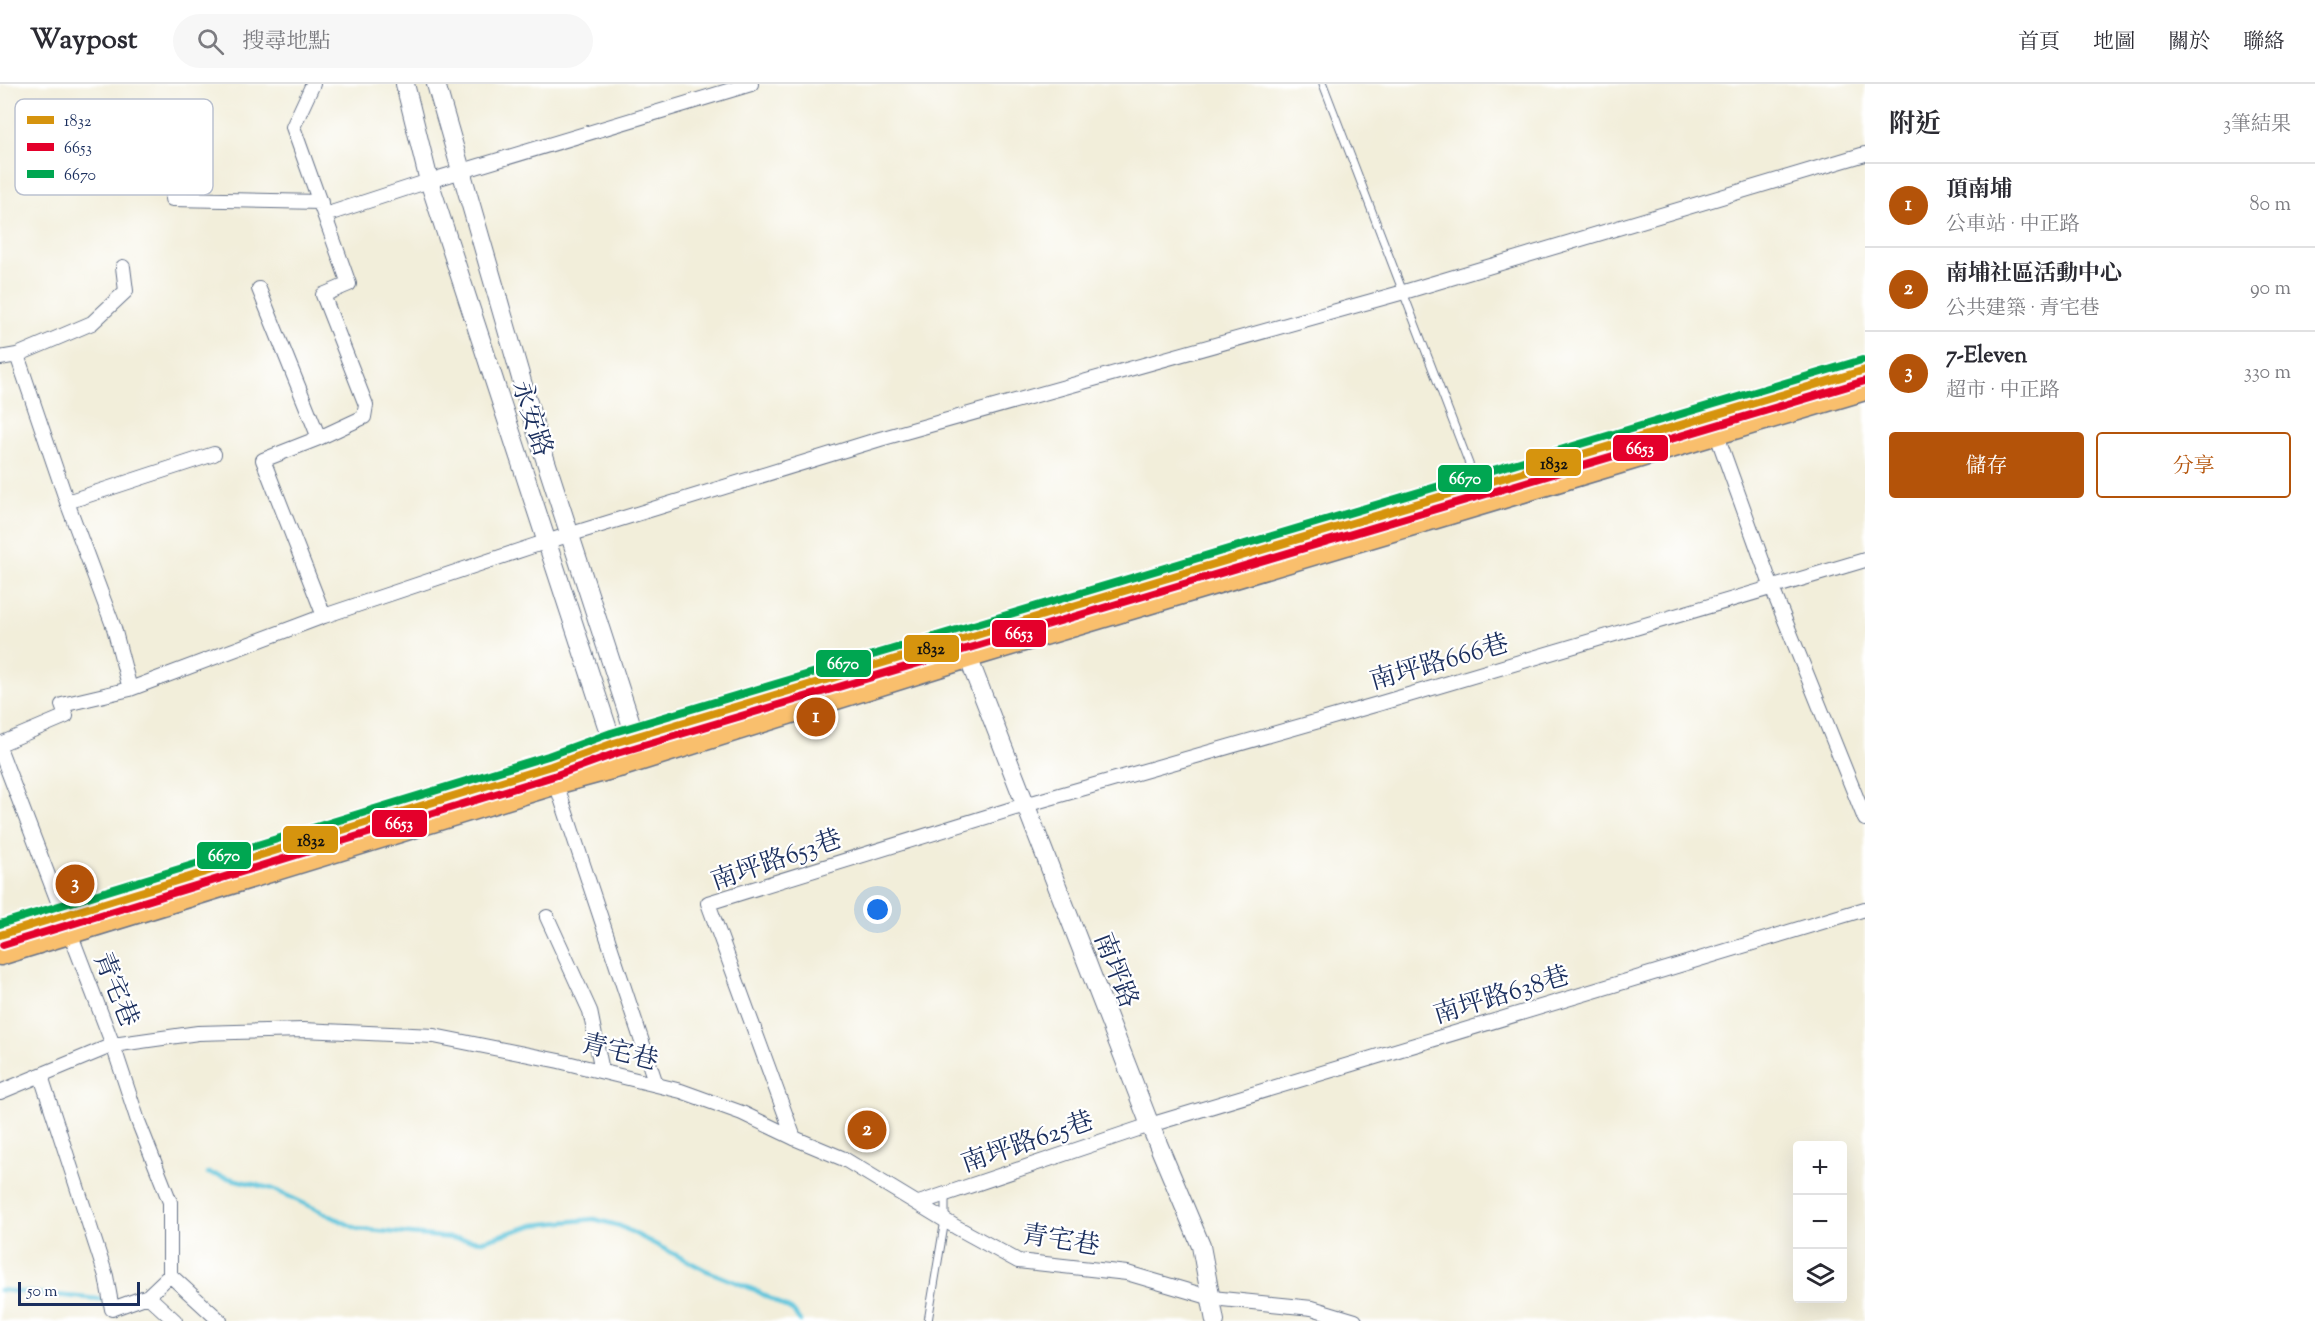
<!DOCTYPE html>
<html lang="zh-TW">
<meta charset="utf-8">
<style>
body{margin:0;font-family:"Sorts Mill Goudy","Noto Serif TC",serif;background:#f7f7f7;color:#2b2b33}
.controls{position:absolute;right:18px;bottom:18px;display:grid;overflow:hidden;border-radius:6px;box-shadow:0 6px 24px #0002}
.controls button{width:54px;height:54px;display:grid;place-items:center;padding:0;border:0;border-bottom:2px solid #e1e1e2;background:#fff;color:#2b2b33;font:30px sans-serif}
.scale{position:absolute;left:18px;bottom:15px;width:122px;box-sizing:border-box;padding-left:6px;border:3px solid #1b2f5e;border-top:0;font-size:16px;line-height:21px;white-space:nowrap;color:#1b2f5e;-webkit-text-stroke:4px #fff;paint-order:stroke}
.you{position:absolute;left:878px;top:826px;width:21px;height:21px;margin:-15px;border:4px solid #fff;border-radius:50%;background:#1a73e8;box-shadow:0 0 0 9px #1a73e833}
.badge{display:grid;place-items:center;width:39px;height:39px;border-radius:50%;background:#b45309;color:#fff;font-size:20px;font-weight:700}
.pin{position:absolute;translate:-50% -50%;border:3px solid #fff;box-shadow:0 2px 6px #0006}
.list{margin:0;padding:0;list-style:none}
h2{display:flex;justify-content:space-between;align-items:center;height:78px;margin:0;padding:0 24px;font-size:26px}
h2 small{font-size:20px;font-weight:400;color:#7c7c81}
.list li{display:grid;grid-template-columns:39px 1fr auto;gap:18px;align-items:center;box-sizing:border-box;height:84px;padding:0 24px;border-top:2px solid #e1e1e2}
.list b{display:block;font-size:22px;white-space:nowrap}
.list p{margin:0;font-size:20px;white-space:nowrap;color:#7c7c81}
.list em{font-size:20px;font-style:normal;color:#7c7c81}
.actions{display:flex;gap:12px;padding:18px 24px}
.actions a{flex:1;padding:14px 0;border:2px solid #b45309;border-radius:6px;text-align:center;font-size:21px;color:#b45309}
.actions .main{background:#b45309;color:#fff}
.icon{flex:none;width:33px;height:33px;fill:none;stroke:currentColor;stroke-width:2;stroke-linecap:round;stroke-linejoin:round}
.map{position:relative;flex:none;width:1865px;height:1237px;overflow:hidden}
header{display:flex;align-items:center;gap:36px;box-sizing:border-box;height:84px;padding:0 30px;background:#fff;border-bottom:2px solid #e1e1e2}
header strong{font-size:28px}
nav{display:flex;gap:33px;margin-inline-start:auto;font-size:21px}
.search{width:420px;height:54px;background:#f7f7f7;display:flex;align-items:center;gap:15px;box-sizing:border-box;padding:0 21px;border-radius:33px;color:#7c7c81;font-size:22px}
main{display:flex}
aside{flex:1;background:#fff}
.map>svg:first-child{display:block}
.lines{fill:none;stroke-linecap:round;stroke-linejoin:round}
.stream{stroke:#5dc4db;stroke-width:4.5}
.service-casing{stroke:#667289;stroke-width:9}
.minor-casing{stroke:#667289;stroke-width:16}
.tertiary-casing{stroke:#667289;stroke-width:20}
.primary-casing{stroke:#667289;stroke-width:25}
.service{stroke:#fff;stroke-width:7}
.minor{stroke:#fff;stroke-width:14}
.tertiary{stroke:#fff;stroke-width:18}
.primary{stroke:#f9bf6d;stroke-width:22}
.bus-1-casing{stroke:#fff;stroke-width:12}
.bus-2-casing{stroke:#fff;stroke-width:12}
.bus-3-casing{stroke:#fff;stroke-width:12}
.bus-1{stroke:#d6940e;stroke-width:8}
.bus-2{stroke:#e4002b;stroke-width:8}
.bus-3{stroke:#00a651;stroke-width:8}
.labels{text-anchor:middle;stroke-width:4.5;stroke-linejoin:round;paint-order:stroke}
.street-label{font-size:26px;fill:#1b2f5e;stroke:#fff}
.key{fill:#fff;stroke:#bbc1cf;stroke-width:1.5}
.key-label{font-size:16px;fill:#1b2f5e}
.line-badge{stroke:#fff;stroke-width:2}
.badge-label{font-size:16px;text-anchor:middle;font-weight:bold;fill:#fff}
.pale-badge-label{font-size:16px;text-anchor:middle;font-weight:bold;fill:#111}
</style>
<header>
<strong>Waypost</strong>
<div class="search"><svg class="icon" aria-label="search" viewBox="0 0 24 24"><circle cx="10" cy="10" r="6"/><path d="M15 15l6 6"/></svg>搜尋地點</div>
<nav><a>首頁</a><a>地圖</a><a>關於</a><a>聯絡</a></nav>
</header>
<main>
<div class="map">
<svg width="1865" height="1237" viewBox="0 0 1865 1237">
<rect width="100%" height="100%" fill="#fff"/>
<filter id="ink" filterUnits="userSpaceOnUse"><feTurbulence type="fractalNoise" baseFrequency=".0167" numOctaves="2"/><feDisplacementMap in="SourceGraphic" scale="12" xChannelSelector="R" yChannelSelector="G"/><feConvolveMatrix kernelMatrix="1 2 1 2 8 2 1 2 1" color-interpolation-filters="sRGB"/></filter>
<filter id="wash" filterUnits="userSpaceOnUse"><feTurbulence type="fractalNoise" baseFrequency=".008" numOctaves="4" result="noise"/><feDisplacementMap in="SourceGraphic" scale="24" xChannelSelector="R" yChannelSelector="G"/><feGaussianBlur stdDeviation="1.35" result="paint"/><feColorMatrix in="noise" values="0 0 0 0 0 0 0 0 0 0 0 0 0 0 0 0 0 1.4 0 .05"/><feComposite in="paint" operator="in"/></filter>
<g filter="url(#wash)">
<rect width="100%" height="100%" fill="#f2eeda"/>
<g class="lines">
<!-- stream -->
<path class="stream" d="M208,1089L273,1105L358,1145L482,1157L534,1141L594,1135L620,1142L705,1186L755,1206L794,1228L800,1237
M0,1206L109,1216"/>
</g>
</g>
<g filter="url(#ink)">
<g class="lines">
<defs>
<path id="service" d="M1323,0L1476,398
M928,1237L945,1136V1110"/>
<path id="minor" d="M313,0L293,43L349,200L323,211L366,321L364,333L319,354L263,376L324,532
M172,115L321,118
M325,131L429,97L751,0
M259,205L319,354
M17,271L67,418L114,544L130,605
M0,274L17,271L92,239L126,207L123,183
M1714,343L1772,504L1865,735
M67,418L214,370
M0,660L66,632L62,621L130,605L324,532L536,461L880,355L1404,208L1865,70
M0,666L113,961L198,949L303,946L434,952L559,977L681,1007L742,1029L794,1054L844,1075L956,1143L1018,1177L1127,1189L1212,1214L1312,1224L1355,1237
M556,699L656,1000
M547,833L590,927L602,987
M0,1008L113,961L138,1037L170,1118V1191L148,1212L112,1225L106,1192L41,992
M794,1054L708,819L1025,721L1378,620L1865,476
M919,1119L1150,1041L1865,825
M170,1191L220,1237
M148,1212L175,1237"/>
<path id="tertiary" d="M405,0L429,97L616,670
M436,0L538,353L639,664
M963,560L1150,1041L1201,1162L1215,1237"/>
<path id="primary" d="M0,851L551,682L614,659L1865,286
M0,870L556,699L619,682L967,573L1865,305"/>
</defs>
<!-- service casing -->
<use href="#service" class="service-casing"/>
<!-- minor casing -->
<use href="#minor" class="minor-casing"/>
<!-- tertiary casing -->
<use href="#tertiary" class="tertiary-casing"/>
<!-- primary casing -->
<use href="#primary" class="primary-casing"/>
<!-- service -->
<use href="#service" class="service"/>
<!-- minor -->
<use href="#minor" class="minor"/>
<!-- tertiary -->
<use href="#tertiary" class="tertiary"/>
<!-- primary -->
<use href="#primary" class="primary"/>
<defs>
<path id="bus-1" d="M0,851L551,682L614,659L1865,286"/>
<path id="bus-2" d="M3,861L554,692L617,669L1865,297"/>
<path id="bus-3" d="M0,840L548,672L611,649L1862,276"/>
</defs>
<!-- bus-1 casing -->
<use href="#bus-1" class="bus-1-casing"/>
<!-- bus-2 casing -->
<use href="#bus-2" class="bus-2-casing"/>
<!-- bus-3 casing -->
<use href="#bus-3" class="bus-3-casing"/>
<!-- bus-1 -->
<use href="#bus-1" class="bus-1"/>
<!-- bus-2 -->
<use href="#bus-2" class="bus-2"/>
<!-- bus-3 -->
<use href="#bus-3" class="bus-3"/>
</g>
</g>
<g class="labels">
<!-- street labels -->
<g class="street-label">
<text transform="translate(533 334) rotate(72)" y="9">永安路</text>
<text transform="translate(1439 577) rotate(-16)" y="9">南坪路666巷</text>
<text transform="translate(776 775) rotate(-19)" y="9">南坪路653巷</text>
<text transform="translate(1117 886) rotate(69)" y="9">南坪路</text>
<text transform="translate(117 905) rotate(68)" y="9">青宅巷</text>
<text transform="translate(1501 910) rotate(-17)" y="9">南坪路638巷</text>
<text transform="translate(620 967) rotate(14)" y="9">青宅巷</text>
<text transform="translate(1027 1057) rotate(-19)" y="9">南坪路625巷</text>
<text transform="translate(1061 1155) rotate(9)" y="9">青宅巷</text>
</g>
</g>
<!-- legend -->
<rect x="15" y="15" width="198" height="96" rx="9" class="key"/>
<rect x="27" y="32" width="27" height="8" fill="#d6940e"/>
<rect x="27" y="59" width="27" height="8" fill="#e4002b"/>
<rect x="27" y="86" width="27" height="8" fill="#00a651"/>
<g class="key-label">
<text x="64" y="42">1832</text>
<text x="64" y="69">6653</text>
<text x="64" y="96">6670</text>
</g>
<g class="line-badge">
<rect x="1612" y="350" width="57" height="28" rx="6" fill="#e4002b"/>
<rect x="1525" y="364" width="57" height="29" rx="6" fill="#d6940e"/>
<rect x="1437" y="380" width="56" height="29" rx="6" fill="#00a651"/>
<rect x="991" y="535" width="56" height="29" rx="6" fill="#e4002b"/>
<rect x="903" y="550" width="57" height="29" rx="6" fill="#d6940e"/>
<rect x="815" y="565" width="57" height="29" rx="6" fill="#00a651"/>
<rect x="371" y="725" width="57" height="29" rx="6" fill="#e4002b"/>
<rect x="282" y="741" width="57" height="29" rx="6" fill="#d6940e"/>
<rect x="196" y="757" width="56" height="29" rx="6" fill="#00a651"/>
</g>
<g class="badge-label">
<text x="1640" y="370">6653</text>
<text x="1465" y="400">6670</text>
<text x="1019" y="555">6653</text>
<text x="843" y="585">6670</text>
<text x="399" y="745">6653</text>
<text x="224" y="777">6670</text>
</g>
<g class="pale-badge-label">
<text x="1554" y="385">1832</text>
<text x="931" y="570">1832</text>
<text x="311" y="762">1832</text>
</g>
</svg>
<div class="controls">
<button>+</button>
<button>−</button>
<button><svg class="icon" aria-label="layers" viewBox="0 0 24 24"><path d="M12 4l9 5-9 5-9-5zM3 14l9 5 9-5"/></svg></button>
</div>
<div class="scale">50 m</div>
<div class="you"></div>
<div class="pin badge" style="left:816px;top:633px">1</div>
<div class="pin badge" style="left:867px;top:1046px">2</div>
<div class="pin badge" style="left:75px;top:800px">3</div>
</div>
<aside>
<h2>附近<small>3筆結果</small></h2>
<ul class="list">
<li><span class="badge">1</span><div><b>頂南埔</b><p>公車站 · 中正路</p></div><em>80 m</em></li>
<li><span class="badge">2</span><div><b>南埔社區活動中心</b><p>公共建築 · 青宅巷</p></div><em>90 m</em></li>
<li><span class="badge">3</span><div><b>7-Eleven</b><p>超市 · 中正路</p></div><em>330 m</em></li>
</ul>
<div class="actions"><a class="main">儲存</a><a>分享</a></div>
</aside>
</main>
